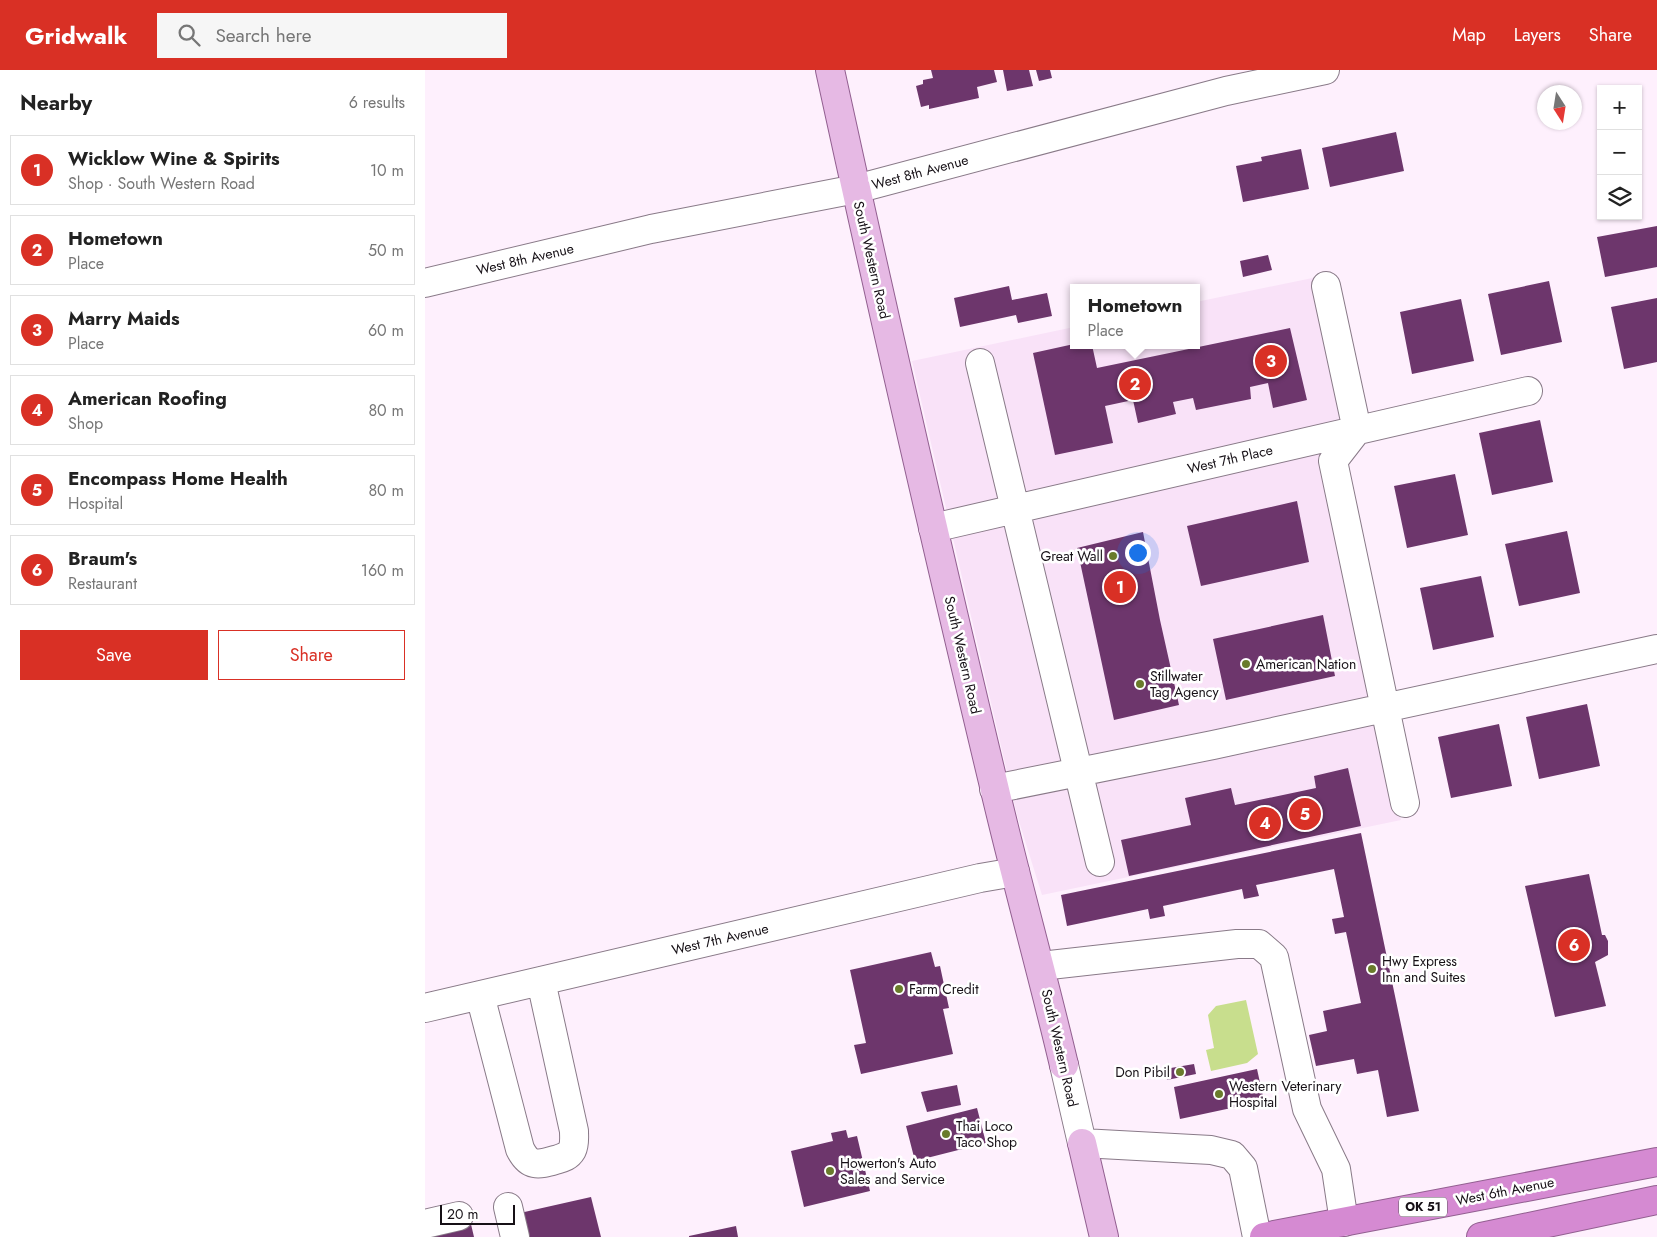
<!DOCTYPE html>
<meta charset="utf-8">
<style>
body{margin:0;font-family:Jost,sans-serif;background:#f6f6f6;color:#222}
.controls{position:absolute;right:15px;top:15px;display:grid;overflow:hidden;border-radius:0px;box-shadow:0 1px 4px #0004}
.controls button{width:45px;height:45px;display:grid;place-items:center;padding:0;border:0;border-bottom:1px solid #e0e0e0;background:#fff;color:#222;font:25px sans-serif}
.compass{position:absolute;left:1112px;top:15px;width:45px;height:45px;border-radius:50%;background:#fff;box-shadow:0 1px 4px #0004;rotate:168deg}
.scale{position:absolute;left:15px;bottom:12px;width:75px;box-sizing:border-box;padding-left:5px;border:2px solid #161016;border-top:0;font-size:14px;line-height:18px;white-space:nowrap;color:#161016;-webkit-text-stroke:4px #fff;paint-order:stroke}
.you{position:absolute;left:712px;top:482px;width:18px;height:18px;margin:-12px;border:4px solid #fff;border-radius:50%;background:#1a73e8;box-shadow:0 0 0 8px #1a73e833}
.badge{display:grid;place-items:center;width:32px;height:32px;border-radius:50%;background:#d93025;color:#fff;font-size:16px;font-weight:700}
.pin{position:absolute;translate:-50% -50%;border:2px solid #fff;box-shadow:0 1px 5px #0006}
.popup{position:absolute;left:645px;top:214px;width:130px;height:65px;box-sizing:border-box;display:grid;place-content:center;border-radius:0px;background:#fff;filter:drop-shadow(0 1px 4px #0005);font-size:16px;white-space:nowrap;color:#767676}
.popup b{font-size:19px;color:#222}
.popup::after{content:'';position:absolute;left:50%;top:100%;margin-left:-10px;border:10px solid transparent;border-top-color:#fff}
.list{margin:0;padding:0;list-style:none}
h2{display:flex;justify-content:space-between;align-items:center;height:65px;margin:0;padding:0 20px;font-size:21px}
h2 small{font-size:16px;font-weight:400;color:#767676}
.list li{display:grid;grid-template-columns:32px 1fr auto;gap:15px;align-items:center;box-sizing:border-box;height:70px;margin:0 10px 10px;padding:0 10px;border:1px solid #e0e0e0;border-radius:0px}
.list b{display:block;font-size:19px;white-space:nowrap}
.list p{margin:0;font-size:16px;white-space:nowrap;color:#767676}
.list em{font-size:16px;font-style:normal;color:#767676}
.actions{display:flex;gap:10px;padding:15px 20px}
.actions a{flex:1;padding:11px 0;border:1px solid #d93025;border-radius:0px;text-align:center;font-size:18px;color:#d93025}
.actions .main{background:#d93025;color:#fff}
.icon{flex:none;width:28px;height:28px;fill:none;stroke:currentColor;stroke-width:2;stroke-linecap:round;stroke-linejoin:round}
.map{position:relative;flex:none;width:1232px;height:1167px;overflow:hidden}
header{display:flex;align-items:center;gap:30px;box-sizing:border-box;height:70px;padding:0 25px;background:#d93025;color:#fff}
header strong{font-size:24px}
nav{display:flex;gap:28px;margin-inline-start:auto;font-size:18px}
.search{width:350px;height:45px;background:#f6f6f6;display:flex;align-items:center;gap:12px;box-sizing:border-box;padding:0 18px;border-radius:0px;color:#767676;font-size:19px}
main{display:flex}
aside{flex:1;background:#fff}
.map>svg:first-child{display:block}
.built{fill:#f9e2f8}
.water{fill:#c8de8d}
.building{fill:#6d366c}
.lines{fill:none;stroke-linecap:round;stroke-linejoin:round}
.minor-casing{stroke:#897a88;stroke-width:30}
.major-casing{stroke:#925f90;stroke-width:30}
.highway-casing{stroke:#925f90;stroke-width:30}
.minor{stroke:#fff;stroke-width:28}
.major{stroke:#e6b9e4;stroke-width:28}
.highway{stroke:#d58ad2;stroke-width:28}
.poi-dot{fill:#697b2b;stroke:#fff;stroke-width:2}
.labels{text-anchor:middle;stroke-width:5;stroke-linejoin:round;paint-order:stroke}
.shield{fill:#fff;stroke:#5c585c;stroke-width:1}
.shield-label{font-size:12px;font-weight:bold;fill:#161016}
.street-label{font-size:14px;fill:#161016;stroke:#fff}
.poi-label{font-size:14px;fill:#161016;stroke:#fff;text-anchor:start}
</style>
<header>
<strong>Gridwalk</strong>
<div class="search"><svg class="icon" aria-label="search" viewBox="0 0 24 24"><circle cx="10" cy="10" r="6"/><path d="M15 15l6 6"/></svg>Search here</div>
<nav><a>Map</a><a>Layers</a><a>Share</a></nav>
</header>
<main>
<aside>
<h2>Nearby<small>6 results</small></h2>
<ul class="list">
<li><span class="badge">1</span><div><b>Wicklow Wine &amp; Spirits</b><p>Shop · South Western Road</p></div><em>10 m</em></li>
<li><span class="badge">2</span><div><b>Hometown</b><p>Place</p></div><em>50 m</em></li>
<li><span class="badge">3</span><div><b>Marry Maids</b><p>Place</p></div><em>60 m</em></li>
<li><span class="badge">4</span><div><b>American Roofing</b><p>Shop</p></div><em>80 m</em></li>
<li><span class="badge">5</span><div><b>Encompass Home Health</b><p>Hospital</p></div><em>80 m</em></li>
<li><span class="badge">6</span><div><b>Braum's</b><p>Restaurant</p></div><em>160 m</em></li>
</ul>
<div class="actions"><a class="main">Save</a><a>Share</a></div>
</aside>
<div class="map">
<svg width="1232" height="1167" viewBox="0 0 1232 1167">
<rect width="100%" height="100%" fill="#fef0fd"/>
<!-- built -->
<path class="built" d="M907,204L937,352L910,398L951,623L976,750L617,825L592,745L487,291L649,257V275H771V232Z"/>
<!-- water -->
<path class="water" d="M821,930L833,984L822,993L786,1001L781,980L789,978L783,945L791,936Z"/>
<!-- building -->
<path class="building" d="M506,0H569L572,12L552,17L554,28L504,39V35L496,37L491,16L498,14V10L508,8Z
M578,0H604L608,16L582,21Z
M611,0H625L627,8L614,11Z
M971,62L979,101L905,117L897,78Z
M876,79L884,119L818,132L811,96L837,91L836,87Z
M1232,156V197L1180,207L1172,167Z
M843,185L847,200L818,207L815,191Z
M1124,211L1137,272L1076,285L1063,224Z
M584,216L587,230L622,223L627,246L593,253L591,245L535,257L529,228Z
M1232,228V292L1199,299L1186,237Z
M1036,229L1049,291L987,304L975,242Z
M865,258L882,330L848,338L843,313L825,317L826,329L771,340L768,328L748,332L751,344L713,353L708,330L680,336L688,373L630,385L608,283L649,274L667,275L672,298Z
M1115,350L1128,412L1067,425L1054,363Z
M1030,404L1043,465L982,478L969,416Z
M872,431L884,492L776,516L762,456Z
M1142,461L1155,523L1094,536L1080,474Z
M718,462L735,550L754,635L689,650L652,478Z
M1056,506L1069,567L1008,580L995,518Z
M898,545L910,606L801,630L788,569Z
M1162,634L1175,696L1114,709L1101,647Z
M1074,654L1087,716L1026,728L1013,667Z
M923,698L936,756L704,806L696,770L766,755L760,728L806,718L810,735L891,718L889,706Z
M936,763L994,1041L962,1047L953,1000L932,1004L929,989L891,996L884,965L902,961L898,941L936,933L921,862L910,864L907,849L919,847L909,799L831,815L834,826L819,829L817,819L738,836L740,846L725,849L723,839L642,856L636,825Z
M1164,804L1177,865H1180L1183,871V885L1170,892L1181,936L1130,947L1100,816Z
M506,882L510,897L515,896L524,938L518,939L528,984L436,1004L429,975L441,973L425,900Z
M769,994L771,1004L742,1010L740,999Z
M832,999L839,1031L755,1049L749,1017Z
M532,1015L536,1035L502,1042L496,1022Z
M552,1038L561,1073L490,1091L481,1056Z
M421,1060L423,1068L432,1066L445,1121L379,1137L366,1081L408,1071L406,1063Z
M166,1127L176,1167H101L95,1143Z
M45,1150L49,1167H0Z
M311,1156L313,1167H264V1166Z"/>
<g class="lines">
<defs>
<path id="minor" d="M0,213L226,159L431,119L801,21L900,0
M901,216L932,360L908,391L980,733
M555,293L675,792
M508,458L1103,321
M569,719L788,675L1232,579
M616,896L812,874H834L849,887L882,1039L911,1099L919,1152
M55,925L95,1079C104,1097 113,1095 130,1090C137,1088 143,1087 147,1080C150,1074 149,1068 149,1061L116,911
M0,938L555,808L590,802
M639,995L657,1073L786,1080L807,1085L818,1098L832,1167
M83,1137L90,1167
M0,1154L34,1146"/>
<path id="major" d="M405,0C457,239 512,478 569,716C591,810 617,902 639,995
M657,1073L679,1167"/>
<path id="highway" d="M839,1167L1232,1092
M1056,1167L1232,1130"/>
</defs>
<!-- minor casing -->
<use href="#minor" class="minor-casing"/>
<!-- major casing -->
<use href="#major" class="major-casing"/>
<!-- highway casing -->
<use href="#highway" class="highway-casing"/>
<!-- minor -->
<use href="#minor" class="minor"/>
<!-- major -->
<use href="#major" class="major"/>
<!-- highway -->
<use href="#highway" class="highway"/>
</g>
<!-- markers -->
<g class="poi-dot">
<circle cx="688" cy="486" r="5"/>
<circle cx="821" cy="594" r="5"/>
<circle cx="715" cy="614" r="5"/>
<circle cx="947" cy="899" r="5"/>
<circle cx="474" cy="919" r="5"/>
<circle cx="755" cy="1002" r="5"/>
<circle cx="794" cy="1024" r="5"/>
<circle cx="521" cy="1064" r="5"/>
<circle cx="405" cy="1101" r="5"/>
</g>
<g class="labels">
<!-- shield labels -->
<rect class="shield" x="974" y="1127.5" width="48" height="19" rx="4"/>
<g class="shield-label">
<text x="998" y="1141">OK 51</text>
</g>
<!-- street labels -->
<g class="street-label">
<text transform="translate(495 102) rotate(-15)" y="5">West 8th Avenue</text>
<text transform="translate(100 189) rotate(-13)" y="5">West 8th Avenue</text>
<text transform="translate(447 190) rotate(77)" y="5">South Western Road</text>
<text transform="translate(805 389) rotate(-13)" y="5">West 7th Place</text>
<text transform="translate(538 585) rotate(77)" y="5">South Western Road</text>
<text transform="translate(295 869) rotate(-13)" y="5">West 7th Avenue</text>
<text transform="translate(635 978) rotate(77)" y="5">South Western Road</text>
<text transform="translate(1080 1121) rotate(-11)" y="5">West 6th Avenue</text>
</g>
<!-- poi labels -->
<g class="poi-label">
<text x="678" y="491" text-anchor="end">Great Wall</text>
<text x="831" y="599">American Nation</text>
<text x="725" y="611">Stillwater<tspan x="725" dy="16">Tag Agency</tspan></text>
<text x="957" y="896">Hwy Express<tspan x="957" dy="16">Inn and Suites</tspan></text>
<text x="484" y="924">Farm Credit</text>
<text x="745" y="1007" text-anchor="end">Don Pibil</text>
<text x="804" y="1021">Western Veterinary<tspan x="804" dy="16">Hospital</tspan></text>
<text x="531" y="1061">Thai Loco<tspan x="531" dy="16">Taco Shop</tspan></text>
<text x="415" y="1098">Howerton's Auto<tspan x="415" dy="16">Sales and Service</tspan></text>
</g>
</g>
</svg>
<div class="controls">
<button>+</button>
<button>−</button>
<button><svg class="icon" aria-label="layers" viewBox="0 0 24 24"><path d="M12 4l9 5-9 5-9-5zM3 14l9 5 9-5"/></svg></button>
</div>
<svg class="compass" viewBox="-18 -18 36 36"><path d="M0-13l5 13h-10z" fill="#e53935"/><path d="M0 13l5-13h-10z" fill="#767676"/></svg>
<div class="scale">20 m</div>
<div class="you"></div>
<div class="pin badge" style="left:695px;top:517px">1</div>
<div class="pin badge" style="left:710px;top:314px">2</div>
<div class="popup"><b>Hometown</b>Place</div>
<div class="pin badge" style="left:846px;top:291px">3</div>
<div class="pin badge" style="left:840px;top:753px">4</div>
<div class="pin badge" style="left:880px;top:744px">5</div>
<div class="pin badge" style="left:1149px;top:875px">6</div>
</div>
</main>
